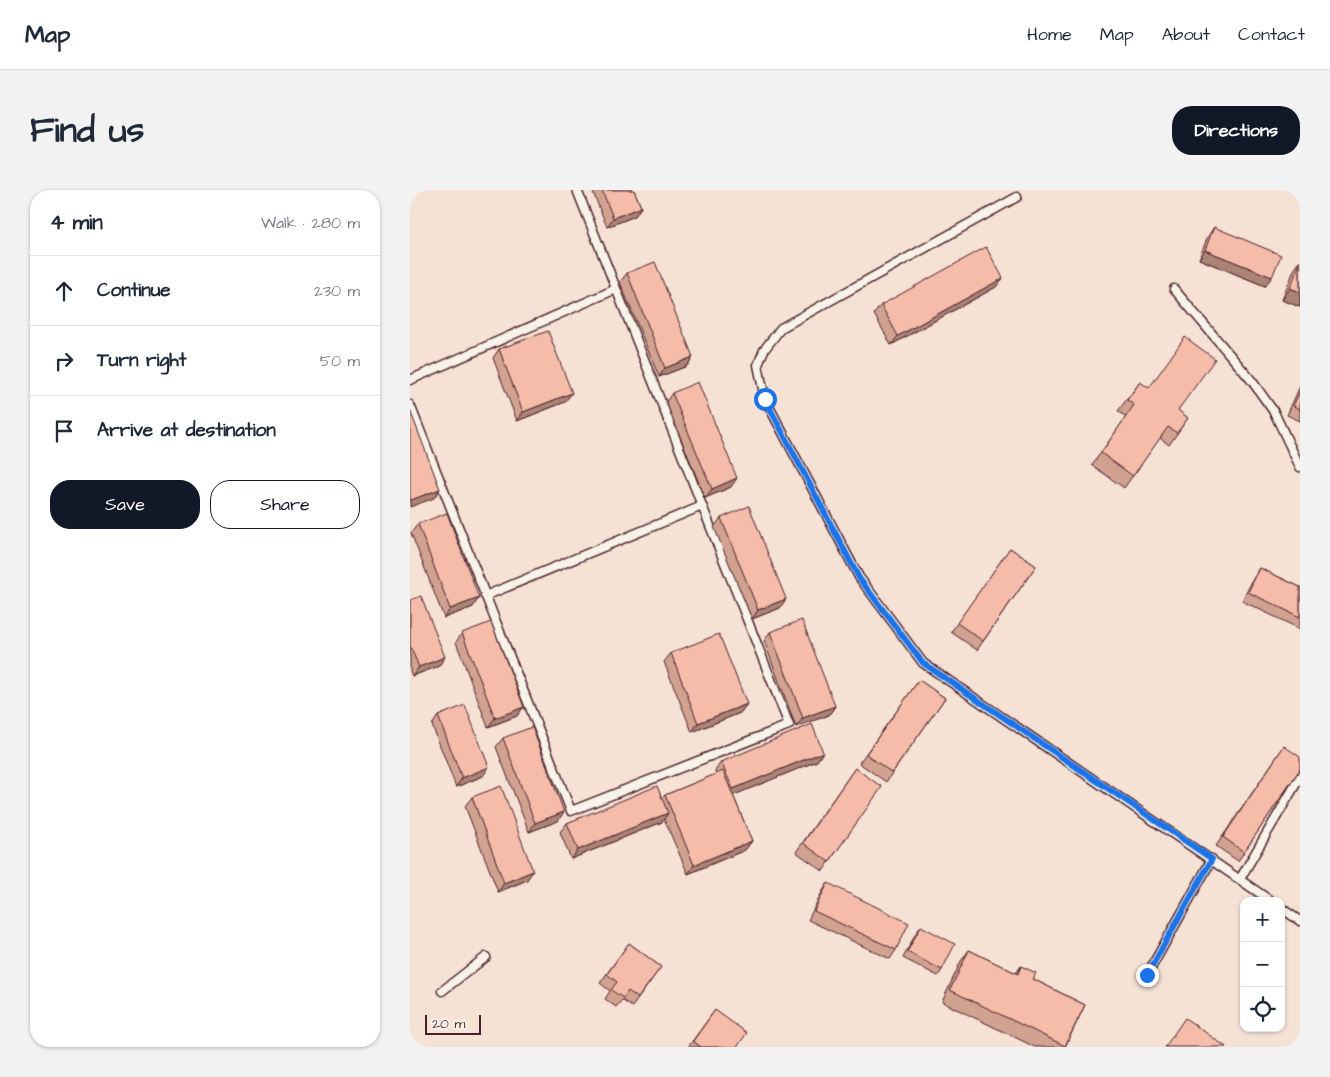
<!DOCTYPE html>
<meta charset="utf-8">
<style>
body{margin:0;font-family:"Architects Daughter",sans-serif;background:#f2f2f3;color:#1f2937}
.controls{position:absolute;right:15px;bottom:15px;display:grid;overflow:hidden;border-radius:10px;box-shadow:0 1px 4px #0004}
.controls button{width:45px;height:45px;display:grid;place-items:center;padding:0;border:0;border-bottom:1px solid #e0e1e3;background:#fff;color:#1f2937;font:25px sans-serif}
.scale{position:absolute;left:15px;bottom:12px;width:56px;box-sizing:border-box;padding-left:5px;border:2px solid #4a1f2b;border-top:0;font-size:14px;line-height:18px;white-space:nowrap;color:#4a1f2b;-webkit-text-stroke:4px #f7f3e8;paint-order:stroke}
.stop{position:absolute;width:15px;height:15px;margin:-11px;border:4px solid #1a73e8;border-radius:50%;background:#fff}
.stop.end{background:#1a73e8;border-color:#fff;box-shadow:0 1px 5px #0008}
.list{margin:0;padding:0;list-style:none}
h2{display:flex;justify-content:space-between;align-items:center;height:65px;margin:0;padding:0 20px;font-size:21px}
h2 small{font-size:16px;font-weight:400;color:#747a83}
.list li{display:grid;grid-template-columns:32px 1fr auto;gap:15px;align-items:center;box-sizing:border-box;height:70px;padding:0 20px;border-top:1px solid #e0e1e3}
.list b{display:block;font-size:19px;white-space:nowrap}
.list em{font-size:16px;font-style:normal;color:#747a83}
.actions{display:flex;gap:10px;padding:15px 20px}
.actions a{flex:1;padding:11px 0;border:1px solid #111827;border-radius:20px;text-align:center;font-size:18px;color:#111827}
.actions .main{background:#111827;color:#fff}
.icon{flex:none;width:28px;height:28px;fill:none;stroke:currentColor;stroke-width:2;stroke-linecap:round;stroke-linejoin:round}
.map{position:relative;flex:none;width:890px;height:857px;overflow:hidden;border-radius:20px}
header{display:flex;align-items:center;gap:30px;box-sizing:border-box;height:70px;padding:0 25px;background:#fff;border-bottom:1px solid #e0e1e3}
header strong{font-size:24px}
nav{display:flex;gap:28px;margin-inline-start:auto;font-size:18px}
.intro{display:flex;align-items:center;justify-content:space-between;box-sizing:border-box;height:120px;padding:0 30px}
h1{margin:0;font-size:35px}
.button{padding:12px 22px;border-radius:20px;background:#111827;color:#fff;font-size:18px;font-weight:700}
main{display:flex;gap:30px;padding:0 30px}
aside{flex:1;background:#fff;border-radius:20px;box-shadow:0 1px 4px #0004}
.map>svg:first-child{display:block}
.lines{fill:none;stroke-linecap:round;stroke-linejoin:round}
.service-casing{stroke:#4a1f2b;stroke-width:11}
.service{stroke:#f7f3e8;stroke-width:8}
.wall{fill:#d2a291;stroke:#4a1f2b}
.shaded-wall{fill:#ab8476;stroke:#4a1f2b}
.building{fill:#f4bca9;stroke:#4a1f2b}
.route{stroke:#1a73e8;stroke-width:6}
</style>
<header>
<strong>Map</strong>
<nav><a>Home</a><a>Map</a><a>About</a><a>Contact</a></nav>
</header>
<div class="intro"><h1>Find us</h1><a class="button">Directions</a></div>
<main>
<aside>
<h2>4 min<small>Walk · 280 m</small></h2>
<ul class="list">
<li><svg class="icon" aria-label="ahead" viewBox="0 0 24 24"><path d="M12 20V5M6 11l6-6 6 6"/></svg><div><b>Continue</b></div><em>230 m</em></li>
<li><svg class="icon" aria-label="right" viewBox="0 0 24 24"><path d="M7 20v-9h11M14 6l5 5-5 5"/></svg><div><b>Turn right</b></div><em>50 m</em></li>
<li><svg class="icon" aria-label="arrive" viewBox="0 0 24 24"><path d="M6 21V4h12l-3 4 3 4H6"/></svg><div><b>Arrive at destination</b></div></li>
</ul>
<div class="actions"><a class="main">Save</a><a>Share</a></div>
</aside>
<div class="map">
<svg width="890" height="857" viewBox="0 0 890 857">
<rect width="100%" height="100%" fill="#f6e2d5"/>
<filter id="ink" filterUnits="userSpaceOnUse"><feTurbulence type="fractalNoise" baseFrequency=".02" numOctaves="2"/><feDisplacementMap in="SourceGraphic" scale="10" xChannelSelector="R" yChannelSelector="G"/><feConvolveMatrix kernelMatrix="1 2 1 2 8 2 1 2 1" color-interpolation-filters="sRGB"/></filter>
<g filter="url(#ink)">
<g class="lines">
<defs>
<path id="service" d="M607,7L371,138L354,160L348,175L355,209L449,387L513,473L861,711
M764,99L842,191L864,222L890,277
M0,190L206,99
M0,215L161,621L379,535L167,0
M75,406L292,316
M830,689L890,587
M871,718L890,731
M737,785L802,669
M32,801L76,767"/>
</defs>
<!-- service casing -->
<use href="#service" class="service-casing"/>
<!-- service -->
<use href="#service" class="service"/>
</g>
<!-- wall -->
<path class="wall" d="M182,0H224L231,17L225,26L197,37Z
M804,37L855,96L789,69L798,46Z
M890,71V117L872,110L884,80Z
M217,83L283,167L277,176L249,187L210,92Z
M593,88L586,97L481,155L464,124L471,115Z
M89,159L155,212L107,231L83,168Z
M730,192L778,228L759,255L750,248L714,298L682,275L716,227L708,221Z
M890,196V231L877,225Z
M262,203L321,297L295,308L256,212Z
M311,328L370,418L342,429L304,337Z
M8,334L63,417L34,428L1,343Z
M600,358L626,376L567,460L541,442Z
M850,378L890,397V439L832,411L844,387Z
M0,410L29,476L2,486L0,481Z
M360,442L425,516L419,525L386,537L354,451Z
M52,443L107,526L78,537L46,452Z
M261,463L337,514L330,523L282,542L254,472Z
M509,490L535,508L476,592L449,573Z
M28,526L73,586L46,597L22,535Z
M93,548L148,631L119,642L86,557Z
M874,556L890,579L828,671L806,656Z
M413,562L407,571L323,605L342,651L335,660L278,684L254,629L252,632L161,669L150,642L157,633L252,608L255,605L306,584L305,581L311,572Z
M445,578L465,606L413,681L386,662Z
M62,607L117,690L88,702L55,616Z
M418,693L486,760L480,769L398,730L412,702Z
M511,736L532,780L528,786L493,768L506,743Z
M219,753L251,777L222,817L212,810L206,817L195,809L200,801L190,793Z
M559,760L606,783L611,776L623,789L675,815L655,857H625L532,812L551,771Z
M305,820L327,857H278Z"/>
<!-- shaded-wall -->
<path class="shaded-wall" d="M231,17L225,26L197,37L203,28Z
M795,60L862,87L855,96L789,69Z
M593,88L586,97L481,155L488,146Z
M880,98L890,102V117L872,110Z
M283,167L277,176L249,187L255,178Z
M162,203L155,212L107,231L113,222Z
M327,288L321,297L295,308L302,299Z
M30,299L24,308L0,317V312L1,310Z
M69,408L63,417L34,428L40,419Z
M376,409L370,418L342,429L348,420Z
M35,467L29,476L2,486L9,477Z
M337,514L330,523L282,542L288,533Z
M425,516L419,525L386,537L393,528Z
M114,517L107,526L78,537L85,528Z
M413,562L407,571L317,608L323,599Z
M79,577L73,586L46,597L52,588Z
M154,622L148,631L119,642L125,633Z
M258,623L252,632L161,669L168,660Z
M342,651L335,660L278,684L284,675Z
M123,681L117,690L88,702L94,693Z"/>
<!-- building -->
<path class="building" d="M192,0H224L231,17L203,28Z
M804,37L871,65L862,87L795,60Z
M576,57L593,88L488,146L471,115Z
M245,72L283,167L255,178L217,83Z
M890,73V102L880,98Z
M138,141L162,203L113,222L89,159Z
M775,147L805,169L768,220L778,228L767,243L758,237L723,286L691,263L724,215L717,210L730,192L739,198Z
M288,192L327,288L302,299L262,203Z
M890,201V219L883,216Z
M0,220L30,299L1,310L0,308Z
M339,316L376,409L348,420L311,328Z
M37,323L69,408L40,419L8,334Z
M600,358L626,376L573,451L547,433Z
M850,378L890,397V427L838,402Z
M11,406L35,467L9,477L0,456V410Z
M392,430L425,516L393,528L360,442Z
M81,432L114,517L85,528L52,443Z
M309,444L337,514L288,533L261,463Z
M509,490L535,508L482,583L456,564Z
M55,515L79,577L52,588L28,526Z
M402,534L413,562L323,599L311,572Z
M122,537L154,622L125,633L93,548Z
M874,556L890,567V579L834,662L813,647Z
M445,578L472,597L419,672L393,653Z
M313,581L342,651L284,675L255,605Z
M91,596L123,681L94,693L62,607Z
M247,596L258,623L168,660L157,633Z
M418,693L499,733L486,760L404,721Z
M511,736L545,754L532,780L497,762Z
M219,753L251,777L228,808L218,801L213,808L201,800L207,792L197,784Z
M559,760L608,784L611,776L626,783L623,789L675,815L655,856L540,800Z
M305,820L337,843L327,857H291L283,851Z
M775,828L816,857H755Z"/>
</g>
<g class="lines" filter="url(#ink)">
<!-- route -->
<path class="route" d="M355,209L449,388L513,473L802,669L737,785"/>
</g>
</svg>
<div class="controls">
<button>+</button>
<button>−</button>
<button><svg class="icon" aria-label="locate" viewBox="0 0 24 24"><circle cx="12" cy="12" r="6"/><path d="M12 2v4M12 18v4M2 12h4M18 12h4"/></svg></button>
</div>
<div class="scale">20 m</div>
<div class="stop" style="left:355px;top:209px"></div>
<div class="stop end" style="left:737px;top:785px"></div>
</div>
</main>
